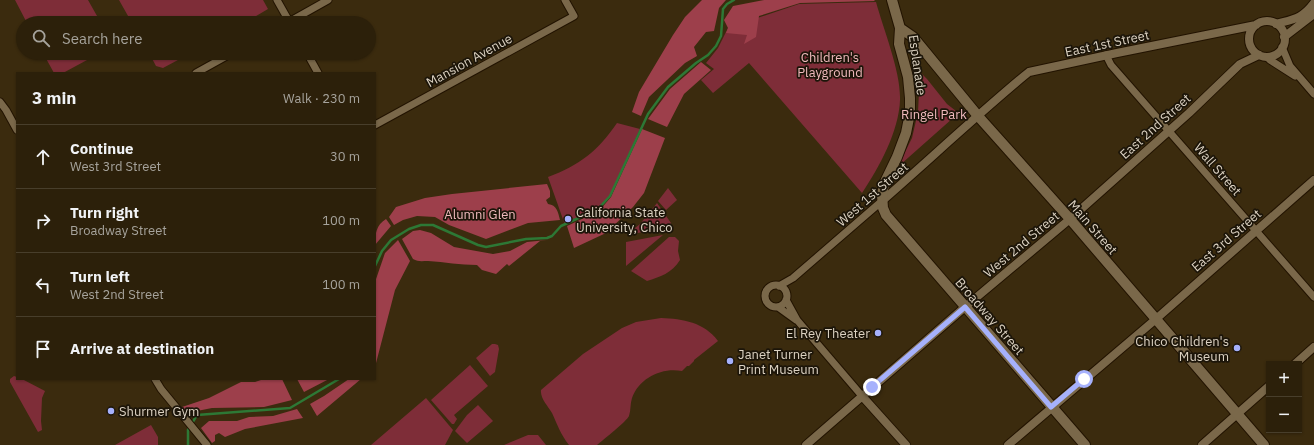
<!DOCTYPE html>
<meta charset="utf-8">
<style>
body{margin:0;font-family:"IBM Plex Sans",sans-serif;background:#382d18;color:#f1f3f6}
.controls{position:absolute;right:12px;bottom:12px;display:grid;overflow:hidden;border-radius:0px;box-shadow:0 1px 3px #0004}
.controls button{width:36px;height:36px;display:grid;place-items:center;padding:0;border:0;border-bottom:1px solid #483e2b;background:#2c200a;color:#f1f3f6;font:20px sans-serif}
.stop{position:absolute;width:12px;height:12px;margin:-9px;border:3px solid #a6b1fc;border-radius:50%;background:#fff}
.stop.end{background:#a6b1fc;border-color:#fff;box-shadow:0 1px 4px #0008}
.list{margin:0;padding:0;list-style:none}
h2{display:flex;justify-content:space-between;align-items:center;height:52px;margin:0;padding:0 16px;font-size:17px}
h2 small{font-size:13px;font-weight:400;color:#a6a39c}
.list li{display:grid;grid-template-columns:26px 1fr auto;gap:12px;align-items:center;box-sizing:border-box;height:64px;padding:0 16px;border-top:1px solid #483e2b}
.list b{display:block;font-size:15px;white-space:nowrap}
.list p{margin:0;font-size:13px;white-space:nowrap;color:#a6a39c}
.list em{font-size:13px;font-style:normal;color:#a6a39c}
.icon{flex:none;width:22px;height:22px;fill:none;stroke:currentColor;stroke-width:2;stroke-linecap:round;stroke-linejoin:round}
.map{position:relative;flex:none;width:1314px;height:445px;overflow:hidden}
.search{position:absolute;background:#2c200a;box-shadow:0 1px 3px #0004;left:16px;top:16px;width:360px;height:44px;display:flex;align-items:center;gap:10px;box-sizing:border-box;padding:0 14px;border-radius:22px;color:#a6a39c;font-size:15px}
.panel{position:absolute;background:#2c200a;box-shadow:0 1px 3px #0004;left:16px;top:72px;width:360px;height:308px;border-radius:0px}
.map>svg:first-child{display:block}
.green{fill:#7e2d38}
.forest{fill:#9d3f4b}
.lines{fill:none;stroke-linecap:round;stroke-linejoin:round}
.stream{stroke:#2d7835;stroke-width:2.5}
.minor-casing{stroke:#221300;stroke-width:9}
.tertiary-casing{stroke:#221300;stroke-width:10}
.secondary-casing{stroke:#221300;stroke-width:12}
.minor{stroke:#7a684a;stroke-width:7}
.tertiary{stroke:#7a684a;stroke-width:8}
.secondary{stroke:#7a684a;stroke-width:10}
.route{stroke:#a6b1fc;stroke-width:5}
.poi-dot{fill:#a6b1fc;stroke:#1c1509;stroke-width:1.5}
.labels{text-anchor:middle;stroke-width:3.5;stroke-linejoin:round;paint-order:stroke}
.street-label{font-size:13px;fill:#dcd2c2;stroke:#1c1509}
.park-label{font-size:13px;fill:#efb9bc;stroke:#1c1509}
.poi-label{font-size:13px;fill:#dcd2c2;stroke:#1c1509;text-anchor:start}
</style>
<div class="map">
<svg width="1314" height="445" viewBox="0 0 1314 445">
<rect width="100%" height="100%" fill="#3b2b0e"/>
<!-- green -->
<path class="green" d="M15,0H88L101,23H27Z
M119,0H263L268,9L244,23H132Z
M876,2C884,31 901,72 900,100C899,131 879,168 862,193L749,63L713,93L701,80L714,69L706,63L718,48L728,28L799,4Z
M43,53H100L63,73H54Z
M149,53H191L163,68L156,66Z
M915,67L927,79L947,104L956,111L954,113L953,118L900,165L899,164L912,138L918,112L919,92L912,68Z
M617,123L640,129L610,196L598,209L565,225L548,177C580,165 598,151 617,123Z
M668,188L677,200L666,210L658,201Z
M657,203L671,223L670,225L630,235L629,233L640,224Z
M663,235L626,266V242Z
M669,237H675L679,241L678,251L680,260C672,273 660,277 647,281L631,271Z
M661,318C683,319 704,322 718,341L694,360V361L689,366H687L682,371C662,367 639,378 632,398C630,404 631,410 629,416C627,421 603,440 597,445H569C561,435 557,424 552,413C548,406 540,398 541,390L583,354L622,328L636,322Z
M492,344H495L498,345L499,349L495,372L490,376L476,358Z
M470,365L488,386L454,415L457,419L454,424H452L431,400Z
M14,376L17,377V379H22L45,391L42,398L41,421L42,430L38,432L10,382V379Z
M426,398L453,430L445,445H371Z
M478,405L493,421L467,443L455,431L467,415Z
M151,425L158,437V445H115Z
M528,435H538L546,445H504Z"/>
<!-- forest -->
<path class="forest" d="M702,0H726L719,8L714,31L706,32L694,47L697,56L685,63L649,97L641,116L632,112L639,92L673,35L685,17Z
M764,0H874L875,1L800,3L759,16L756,37L744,44L747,35L726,33L728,28L724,20L733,6Z
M701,62L711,70L684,94L667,127L648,119L670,89Z
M642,129L665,138L644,193L633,207L606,233L574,248L567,226L599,211L611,197Z
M547,184L550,191V197L546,200L548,204C557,205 558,212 560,220L528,223L486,239L449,225L435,217L417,216L403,220L394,225L389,217L396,207L425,198L452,194Z
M386,219L391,226L375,245C375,234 376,225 386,219Z
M420,230L431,233L454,247L493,254L510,251L527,242L547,240L540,241L509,266L507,264L496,274L482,270L477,265C460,265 445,262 428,261C422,261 418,262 413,259L402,239L413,231Z
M398,240L410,261L395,290L375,367V282L385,253Z
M264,379H282L292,400L264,407L212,408L187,413L182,407L209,398L241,382H255Z
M297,379H329L304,392Z
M349,379H361L317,416L310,404L324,396Z
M297,409L303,418L245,429L225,437L219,433L215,435V441L212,443L201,428L209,421H237L249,417L273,416Z"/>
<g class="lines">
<!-- stream -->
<path class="stream" d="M375,266L382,251L391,240L409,229L421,225H433L478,245L486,247L526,239L547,238L552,236L561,226L598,209L610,196L648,114L668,87L696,63L708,55L716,46L721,36L723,9L727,4L734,0
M188,445V430L197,415L290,408L339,379"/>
<defs>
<path id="minor" d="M277,0L290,23
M287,23L328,0
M1282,47L1290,66L1314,94
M307,53L318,73
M1106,55L1111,65L1314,297
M1267,57L1270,60L1295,76
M196,73L232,53
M0,102L6,110L17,130
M375,125L574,16L565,0
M765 296a11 11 0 1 1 22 0a11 11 0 1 1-22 0Z
M779,286L793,278L882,201
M786,300L797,320L862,396
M778,307L796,320
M155,379L161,389L207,445"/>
<path id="tertiary" d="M1249 39a18 18 0 1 1 36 0a18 18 0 1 1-36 0Z
M1276,24C1294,19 1302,19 1314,3
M1284,37L1314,14
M882,201C930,159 976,116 1024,76L1029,72L1117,53L1256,25
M1295,364L1314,347
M862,396L906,445
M806,445L965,307L1070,219L1189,113L1240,64L1259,55
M1008,445L1156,319L1314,180
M1202,445L1269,386"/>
<path id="secondary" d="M892,0L900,28L899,44L908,77L910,98V113L906,133L897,157L884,184L882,195L883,208L886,215L1085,445
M900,28L913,37L978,116L1070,219L1264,445"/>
</defs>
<!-- minor casing -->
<use href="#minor" class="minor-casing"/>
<!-- tertiary casing -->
<use href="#tertiary" class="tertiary-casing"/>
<!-- secondary casing -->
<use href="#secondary" class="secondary-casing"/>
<!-- minor -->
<use href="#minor" class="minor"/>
<!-- tertiary -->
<use href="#tertiary" class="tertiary"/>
<!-- secondary -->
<use href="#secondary" class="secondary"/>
</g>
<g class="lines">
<!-- route -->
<path class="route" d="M872,387L965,307L1051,407L1084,379"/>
</g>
<!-- markers -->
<g class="poi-dot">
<circle cx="568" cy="219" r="4"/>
<circle cx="878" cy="333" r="4"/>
<circle cx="1237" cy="348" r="4"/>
<circle cx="730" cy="361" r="4"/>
<circle cx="111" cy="411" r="4"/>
</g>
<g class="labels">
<!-- street labels -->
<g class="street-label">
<text transform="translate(1107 43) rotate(-12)" y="5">East 1st Street</text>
<text transform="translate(469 60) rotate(-29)" y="5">Mansion Avenue</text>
<text transform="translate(918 65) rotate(82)" y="5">Esplanade</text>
<text transform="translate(1155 126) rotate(-42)" y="5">East 2nd Street</text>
<text transform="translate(1218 169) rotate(49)" y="5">Wall Street</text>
<text transform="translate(872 194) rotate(-41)" y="5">West 1st Street</text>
<text transform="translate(1093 227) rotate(49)" y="5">Main Street</text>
<text transform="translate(1226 240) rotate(-41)" y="5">East 3rd Street</text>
<text transform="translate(1021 244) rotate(-40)" y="5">West 2nd Street</text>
<text transform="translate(990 316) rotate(49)" y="5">Broadway Street</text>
</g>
<!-- park labels -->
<g class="park-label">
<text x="830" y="62">Children's<tspan x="830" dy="15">Playground</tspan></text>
<text x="934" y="119">Ringel Park</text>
<text x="480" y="219">Alumni Glen</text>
</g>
<!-- poi labels -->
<g class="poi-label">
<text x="576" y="217">California State<tspan x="576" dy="15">University, Chico</tspan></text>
<text x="870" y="338" text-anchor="end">El Rey Theater</text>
<text x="1229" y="346" text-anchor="end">Chico Children's<tspan x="1229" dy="15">Museum</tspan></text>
<text x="738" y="359">Janet Turner<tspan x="738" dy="15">Print Museum</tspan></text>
<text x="119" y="416">Shurmer Gym</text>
</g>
</g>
</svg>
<div class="controls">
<button>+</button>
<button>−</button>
</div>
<div class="stop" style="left:1084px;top:379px"></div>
<div class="stop end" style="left:872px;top:387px"></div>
<div class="search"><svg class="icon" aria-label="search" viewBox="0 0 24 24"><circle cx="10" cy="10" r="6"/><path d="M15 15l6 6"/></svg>Search here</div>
<section class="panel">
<h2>3 min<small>Walk · 230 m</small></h2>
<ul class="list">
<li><svg class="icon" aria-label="ahead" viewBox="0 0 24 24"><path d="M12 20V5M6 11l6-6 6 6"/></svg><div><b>Continue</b><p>West 3rd Street</p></div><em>30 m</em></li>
<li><svg class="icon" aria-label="right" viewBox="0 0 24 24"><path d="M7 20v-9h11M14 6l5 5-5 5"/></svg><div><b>Turn right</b><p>Broadway Street</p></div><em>100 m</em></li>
<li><svg class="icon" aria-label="left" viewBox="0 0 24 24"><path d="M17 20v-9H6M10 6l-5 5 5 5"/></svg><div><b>Turn left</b><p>West 2nd Street</p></div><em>100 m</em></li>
<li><svg class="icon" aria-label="arrive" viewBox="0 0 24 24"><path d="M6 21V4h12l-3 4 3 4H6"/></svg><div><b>Arrive at destination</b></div></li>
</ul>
</section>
</div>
